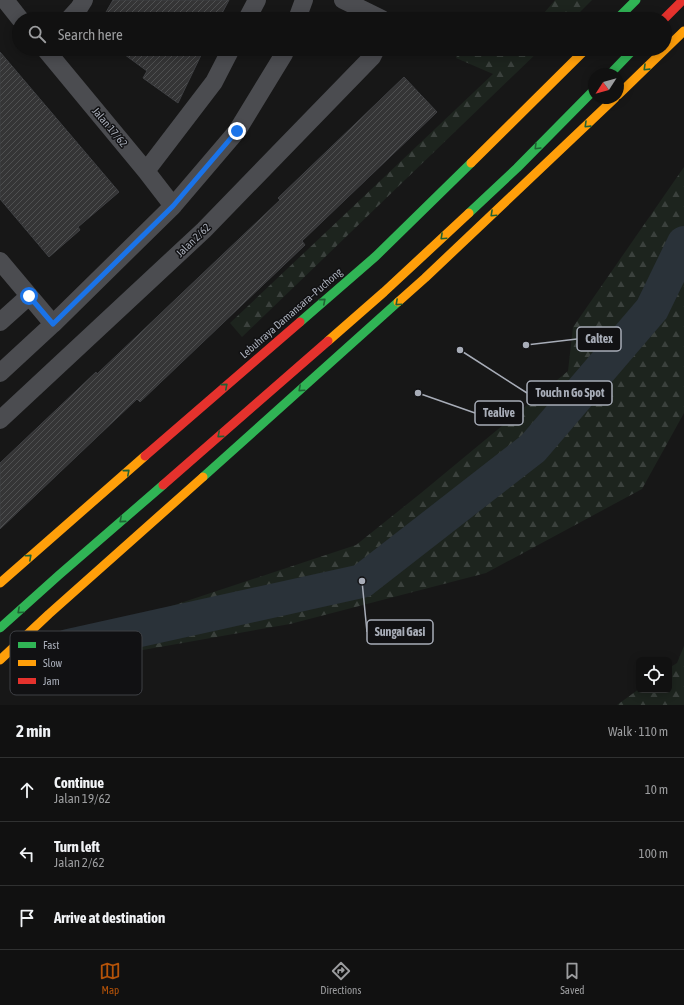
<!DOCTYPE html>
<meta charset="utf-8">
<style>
body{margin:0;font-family:"Asap Condensed",sans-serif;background:#1e1f1f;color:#f1f3f6}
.controls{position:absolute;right:12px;bottom:12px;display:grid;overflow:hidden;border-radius:6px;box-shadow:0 2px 10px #0003}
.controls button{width:36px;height:36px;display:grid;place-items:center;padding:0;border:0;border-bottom:1px solid #303131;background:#111;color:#f1f3f6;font:20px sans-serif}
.compass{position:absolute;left:588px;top:68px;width:36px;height:36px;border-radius:50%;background:#111;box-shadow:0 2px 10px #0003;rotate:234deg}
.stop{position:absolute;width:12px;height:12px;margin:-9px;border:3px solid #1a73e8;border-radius:50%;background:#fff}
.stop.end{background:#1a73e8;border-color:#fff;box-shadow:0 1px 4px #0008}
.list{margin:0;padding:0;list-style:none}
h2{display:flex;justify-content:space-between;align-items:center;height:52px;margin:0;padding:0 16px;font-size:17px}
h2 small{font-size:13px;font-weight:400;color:#9c9d9f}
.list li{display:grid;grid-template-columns:26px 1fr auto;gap:12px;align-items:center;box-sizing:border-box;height:64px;padding:0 16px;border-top:1px solid #303131}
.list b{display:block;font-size:15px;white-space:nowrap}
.list p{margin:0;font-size:13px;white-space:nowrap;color:#9c9d9f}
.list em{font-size:13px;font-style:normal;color:#9c9d9f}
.icon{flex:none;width:22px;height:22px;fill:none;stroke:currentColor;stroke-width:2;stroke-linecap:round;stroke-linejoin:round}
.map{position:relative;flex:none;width:684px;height:705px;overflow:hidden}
.search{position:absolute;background:#111;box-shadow:0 2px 10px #0003;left:12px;right:12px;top:12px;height:44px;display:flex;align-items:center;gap:10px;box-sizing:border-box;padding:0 14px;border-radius:22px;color:#9c9d9f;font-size:15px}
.sheet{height:244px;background:#111}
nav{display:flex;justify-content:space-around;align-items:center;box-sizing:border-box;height:56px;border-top:1px solid #303131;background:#111;font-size:11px;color:#9c9d9f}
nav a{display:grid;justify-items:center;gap:2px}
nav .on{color:#b45309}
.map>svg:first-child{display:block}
.forest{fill:url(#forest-firs)}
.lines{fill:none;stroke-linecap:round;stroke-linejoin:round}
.river{stroke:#2a3239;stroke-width:34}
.building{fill:url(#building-hatch);stroke:#3f4043}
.street{stroke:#4b4c50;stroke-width:18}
.fast{stroke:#30b455;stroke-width:9}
.slow{stroke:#ff9f0a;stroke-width:9}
.jam{stroke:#e5322d;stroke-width:9}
.oneway{stroke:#206234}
.route{stroke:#1a73e8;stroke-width:5}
.labels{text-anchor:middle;stroke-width:3;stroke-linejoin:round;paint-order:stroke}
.street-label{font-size:11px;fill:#a8adb8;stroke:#111113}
.key{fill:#111113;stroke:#3e4045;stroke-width:1}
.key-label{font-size:11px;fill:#a8adb8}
.leader{fill:none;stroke:#a8adb8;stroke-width:1.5}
.callout-dot{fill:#a8adb8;stroke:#111113;stroke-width:1.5}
.callout{fill:#111113;stroke:#a8adb8;stroke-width:1.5}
.callout-label{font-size:12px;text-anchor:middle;font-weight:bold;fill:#a8adb8}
</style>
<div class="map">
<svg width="684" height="705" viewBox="0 0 684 705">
<defs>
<pattern id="forest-firs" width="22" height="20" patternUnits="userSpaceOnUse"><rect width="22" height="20" fill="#1d241e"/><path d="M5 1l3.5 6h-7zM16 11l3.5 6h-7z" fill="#3b413d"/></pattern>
<pattern id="building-hatch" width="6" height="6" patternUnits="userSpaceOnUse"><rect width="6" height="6" fill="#353536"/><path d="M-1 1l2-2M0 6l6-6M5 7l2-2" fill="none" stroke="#4f5051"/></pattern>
</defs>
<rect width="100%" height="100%" fill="#171717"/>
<!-- forest -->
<path class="forest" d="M555,0H592L573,19H539Z
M460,49H541L242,337L230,323L493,74L456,58Z
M684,167V413L642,489L486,573L290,624L126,653L120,623L356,545L421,493L568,371L573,327Z
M684,646V705H617L639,689L669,690V668L677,663Z"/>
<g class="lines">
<!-- river -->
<path class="river" d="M68,646L362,581L533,448L652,309L684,243"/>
</g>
<!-- building -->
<path class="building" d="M113,0H229L219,19H102Z
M117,49H204L178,103L143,78L147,71Z
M0,52L119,192L78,227L80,230L49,257L0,199Z
M404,77L437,112L302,241L305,245L140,402L137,399L0,529V463L96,372L97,374L280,200L278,198Z"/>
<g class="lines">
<!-- street -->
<path class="street" d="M5,0L20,19
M343,0L382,19
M69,19L79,8L84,0
M247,19L257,0
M297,19L304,0
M45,49L146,171L173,206
M146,171L214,82L231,49
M0,261L53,324
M0,322L29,296
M0,373L53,324L173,206L237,131L284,54L286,49
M0,420L204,230L372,57L376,49"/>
<!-- fast -->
<path class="fast" d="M617,19L636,0
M610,74L634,49
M469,213L517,168L594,90
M300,322L376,256L471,163
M203,477L398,302
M0,628L59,575L163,485"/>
<!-- slow -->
<path class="slow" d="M618,95L684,31
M471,163L586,49
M398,302L425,278L615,98
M328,341L384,292L469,213
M0,583L145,456
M0,660L49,614L203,477"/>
<!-- jam -->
<path class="jam" d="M664,19L683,0
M145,456L300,322
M163,485L328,341"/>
</g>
<!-- one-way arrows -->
<defs><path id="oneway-chevron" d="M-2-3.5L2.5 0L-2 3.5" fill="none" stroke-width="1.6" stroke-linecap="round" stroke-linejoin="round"/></defs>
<g class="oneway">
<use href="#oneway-chevron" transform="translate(646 68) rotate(136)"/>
<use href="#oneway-chevron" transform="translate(587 125) rotate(136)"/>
<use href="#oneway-chevron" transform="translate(537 147) rotate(135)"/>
<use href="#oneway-chevron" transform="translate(493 214) rotate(137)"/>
<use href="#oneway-chevron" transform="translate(443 237) rotate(137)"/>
<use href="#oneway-chevron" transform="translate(323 301) rotate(-41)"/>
<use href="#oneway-chevron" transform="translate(398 303) rotate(138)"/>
<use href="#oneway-chevron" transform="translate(225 386) rotate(-41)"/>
<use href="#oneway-chevron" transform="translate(301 389) rotate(138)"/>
<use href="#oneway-chevron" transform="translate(220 435) rotate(139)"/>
<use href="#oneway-chevron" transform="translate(127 472) rotate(-41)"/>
<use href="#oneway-chevron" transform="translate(122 520) rotate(139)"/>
<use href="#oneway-chevron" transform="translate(29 557) rotate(-42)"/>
<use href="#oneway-chevron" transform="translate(20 611) rotate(138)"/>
</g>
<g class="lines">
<!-- route -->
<path class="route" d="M29,296L53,324L173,206L237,131"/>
</g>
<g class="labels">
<!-- street labels -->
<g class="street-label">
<text transform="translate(110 127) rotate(50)" y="4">Jalan 17/62</text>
<text transform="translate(193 240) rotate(-44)" y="4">Jalan 2/62</text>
<text transform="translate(291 313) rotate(-41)" y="4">Lebuhraya Damansara–Puchong</text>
</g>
</g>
<!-- legend -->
<rect x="10" y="631" width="132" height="64" rx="6" class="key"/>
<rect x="18" y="642" width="18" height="6" fill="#30b455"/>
<rect x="18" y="660" width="18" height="6" fill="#ff9f0a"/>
<rect x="18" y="678" width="18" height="6" fill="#e5322d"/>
<g class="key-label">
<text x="43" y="649">Fast</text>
<text x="43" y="667">Slow</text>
<text x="43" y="685">Jam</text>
</g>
<!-- callouts -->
<path class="leader" d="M526 345L577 339M460 350L527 393M418 393L475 413M362 581L367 632"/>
<g class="callout-dot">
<circle cx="526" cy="345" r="4"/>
<circle cx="460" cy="350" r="4"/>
<circle cx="418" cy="393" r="4"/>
<circle cx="362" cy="581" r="4"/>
</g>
<g class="callout">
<rect x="577" y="327" width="44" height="24" rx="4"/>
<rect x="527" y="381" width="85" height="24" rx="4"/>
<rect x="475" y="401" width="48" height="24" rx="4"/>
<rect x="367" y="620" width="66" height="24" rx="4"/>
</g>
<g class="callout-label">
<text x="599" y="343">Caltex</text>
<text x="570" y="397">Touch n Go Spot</text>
<text x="499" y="417">Tealive</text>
<text x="400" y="636">Sungai Gasi</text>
</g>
</svg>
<div class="controls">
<button><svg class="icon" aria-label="locate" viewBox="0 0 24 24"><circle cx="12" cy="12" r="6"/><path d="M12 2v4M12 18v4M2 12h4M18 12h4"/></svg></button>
</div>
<svg class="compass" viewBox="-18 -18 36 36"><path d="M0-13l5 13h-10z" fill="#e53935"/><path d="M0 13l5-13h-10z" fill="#9c9d9f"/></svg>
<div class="stop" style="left:29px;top:296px"></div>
<div class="stop end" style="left:237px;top:131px"></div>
<div class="search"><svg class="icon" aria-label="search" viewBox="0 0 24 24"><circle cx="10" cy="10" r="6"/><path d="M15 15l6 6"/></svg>Search here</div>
</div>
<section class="sheet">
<h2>2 min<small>Walk · 110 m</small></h2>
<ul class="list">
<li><svg class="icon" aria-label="ahead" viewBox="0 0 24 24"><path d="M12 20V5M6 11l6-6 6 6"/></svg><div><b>Continue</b><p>Jalan 19/62</p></div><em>10 m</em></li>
<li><svg class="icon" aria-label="left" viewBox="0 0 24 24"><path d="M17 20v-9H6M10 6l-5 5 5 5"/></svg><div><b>Turn left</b><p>Jalan 2/62</p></div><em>100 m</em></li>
<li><svg class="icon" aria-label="arrive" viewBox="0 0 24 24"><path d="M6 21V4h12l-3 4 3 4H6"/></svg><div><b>Arrive at destination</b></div></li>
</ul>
</section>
<nav>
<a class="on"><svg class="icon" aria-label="map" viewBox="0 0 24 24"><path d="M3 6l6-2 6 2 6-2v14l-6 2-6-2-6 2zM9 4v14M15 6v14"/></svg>Map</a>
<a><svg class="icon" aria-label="directions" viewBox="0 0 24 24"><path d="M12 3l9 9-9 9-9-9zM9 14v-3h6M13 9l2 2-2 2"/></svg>Directions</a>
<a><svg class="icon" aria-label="saved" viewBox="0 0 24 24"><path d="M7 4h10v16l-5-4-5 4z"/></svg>Saved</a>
</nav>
